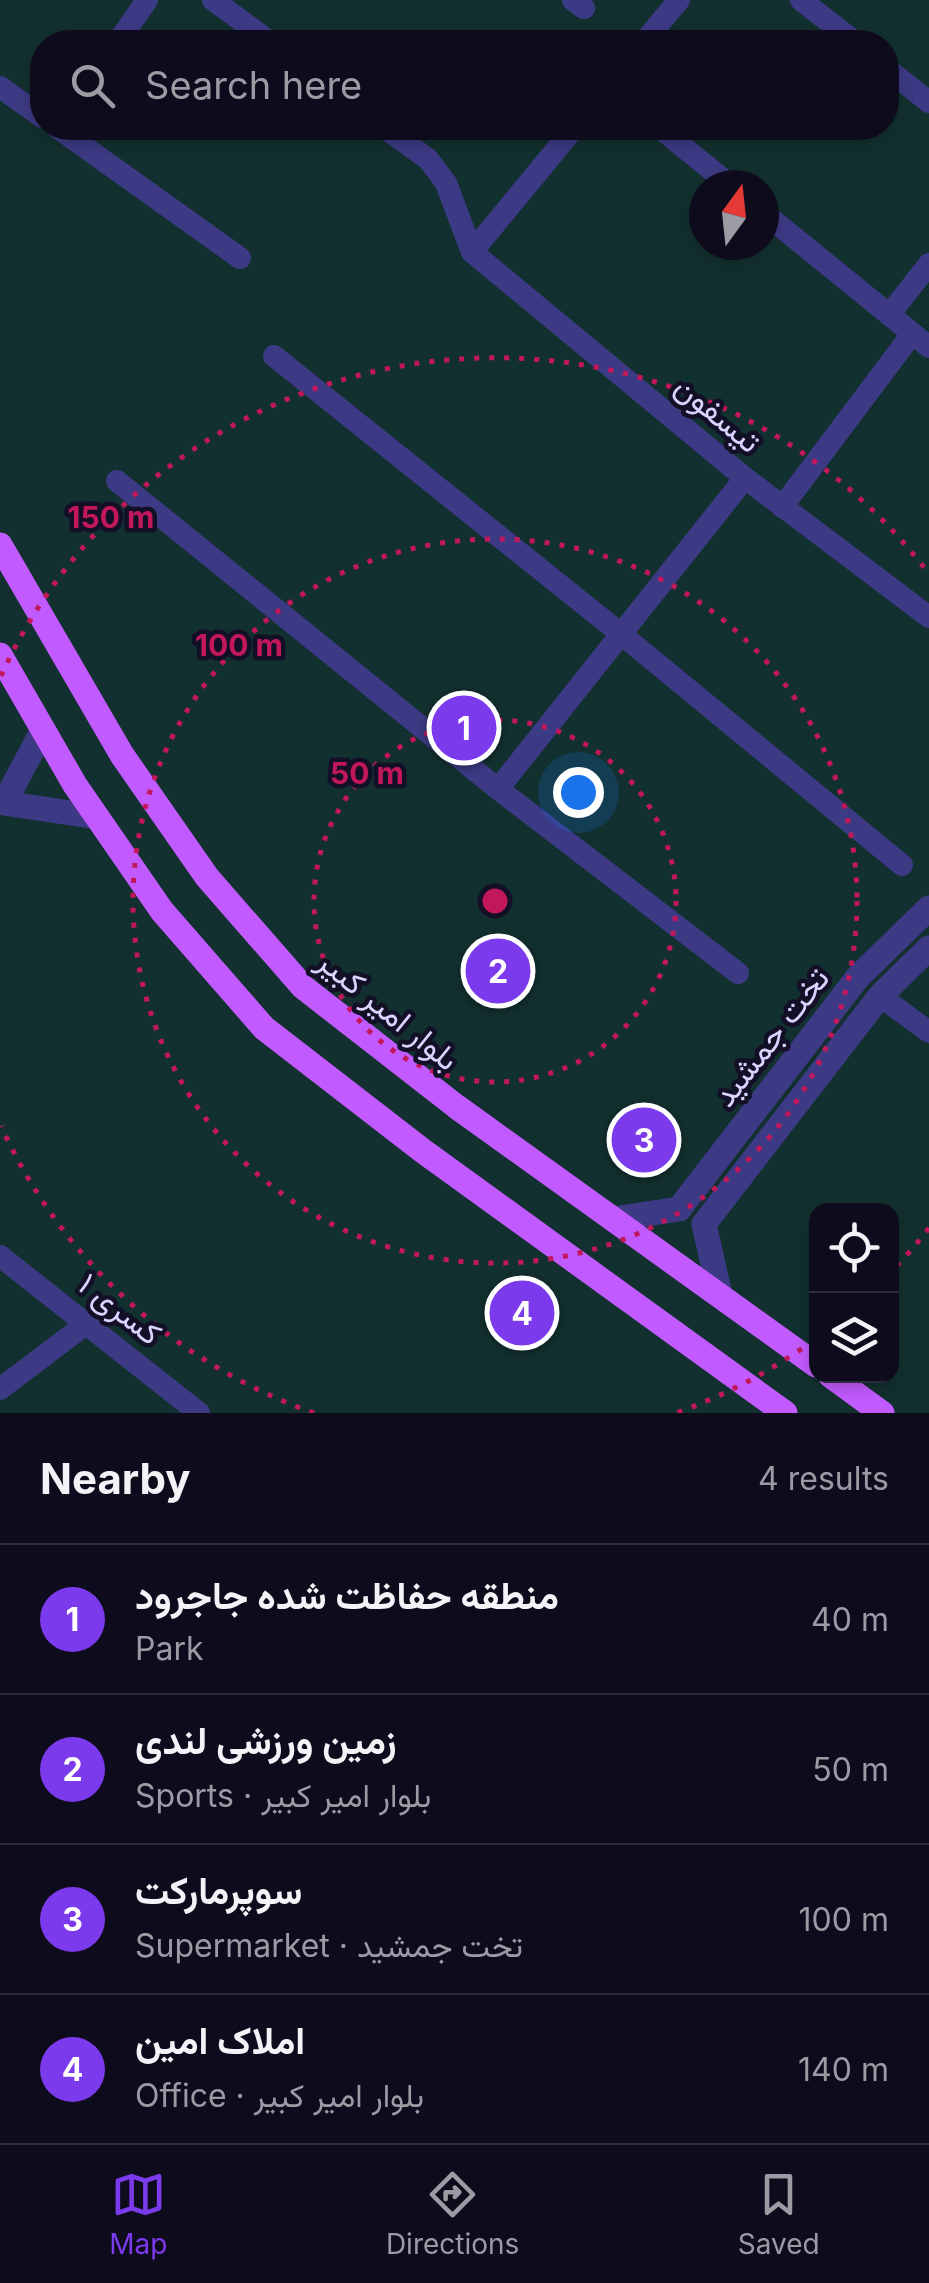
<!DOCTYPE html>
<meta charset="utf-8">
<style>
body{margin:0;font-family:Inter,Vazirmatn,sans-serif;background:#1c1929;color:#f1f3f6}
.controls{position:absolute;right:30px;bottom:30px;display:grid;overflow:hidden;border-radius:20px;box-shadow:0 5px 15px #0003}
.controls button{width:90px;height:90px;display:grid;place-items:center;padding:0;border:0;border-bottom:2px solid #2e2b3b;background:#0e0b1c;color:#f1f3f6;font:50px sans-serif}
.compass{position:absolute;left:689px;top:170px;width:90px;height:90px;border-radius:50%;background:#0e0b1c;box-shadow:0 5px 15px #0003;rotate:15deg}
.you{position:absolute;left:578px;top:792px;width:35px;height:35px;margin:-25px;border:8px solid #fff;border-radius:50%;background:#1a73e8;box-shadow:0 0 0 15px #1a73e833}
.badge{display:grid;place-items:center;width:65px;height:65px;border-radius:50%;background:#7c3aed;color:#fff;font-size:32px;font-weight:700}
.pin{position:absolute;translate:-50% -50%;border:5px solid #fff;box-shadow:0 2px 10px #0006}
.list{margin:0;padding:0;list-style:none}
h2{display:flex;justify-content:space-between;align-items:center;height:130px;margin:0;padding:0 40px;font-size:42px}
h2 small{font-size:32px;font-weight:400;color:#9b9ba3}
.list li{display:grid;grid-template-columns:65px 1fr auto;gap:30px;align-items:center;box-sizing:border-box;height:150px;padding:0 40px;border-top:2px solid #2e2b3b}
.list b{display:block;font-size:38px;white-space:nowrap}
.list p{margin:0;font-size:32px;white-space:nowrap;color:#9b9ba3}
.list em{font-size:32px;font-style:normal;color:#9b9ba3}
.icon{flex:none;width:55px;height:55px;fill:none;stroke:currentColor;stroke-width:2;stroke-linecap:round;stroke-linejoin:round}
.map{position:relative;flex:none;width:929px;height:1413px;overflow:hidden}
.search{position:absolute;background:#0e0b1c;box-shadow:0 5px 15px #0003;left:30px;right:30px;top:30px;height:110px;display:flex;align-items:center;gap:25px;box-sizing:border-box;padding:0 35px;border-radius:40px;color:#9b9ba3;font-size:38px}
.sheet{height:730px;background:#0e0b1c}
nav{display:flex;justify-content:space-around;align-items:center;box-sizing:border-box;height:140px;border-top:2px solid #2e2b3b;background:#0e0b1c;font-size:28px;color:#9b9ba3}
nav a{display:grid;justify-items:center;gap:5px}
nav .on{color:#7c3aed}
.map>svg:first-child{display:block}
.green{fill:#12302f;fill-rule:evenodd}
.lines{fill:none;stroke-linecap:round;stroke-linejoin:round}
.minor{stroke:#3d3a85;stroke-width:22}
.tertiary{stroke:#3d3a85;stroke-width:25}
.primary{stroke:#c25bff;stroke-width:25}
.ring{fill:none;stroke:#c2185b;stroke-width:5;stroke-dasharray:5 10}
.labels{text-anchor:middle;stroke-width:9;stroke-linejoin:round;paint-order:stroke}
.street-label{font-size:32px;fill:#d9d4ff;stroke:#130f26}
.centre{fill:#c2185b;stroke:#130f26;stroke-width:5}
.ring-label{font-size:30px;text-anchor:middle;font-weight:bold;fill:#c2185b;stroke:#130f26;stroke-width:9;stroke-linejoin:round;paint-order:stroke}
</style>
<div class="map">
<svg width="929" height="1413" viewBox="0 0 929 1413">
<rect width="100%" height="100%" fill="#130f26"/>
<!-- green -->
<path class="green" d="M0,0H929V1413H0ZM42,42H886V128H42ZM704,185H764V245H704ZM816,1210H892V1376H816Z"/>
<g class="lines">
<!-- minor -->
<path class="minor" d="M213,0L270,42
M573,0L584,8
M801,0L855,42
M118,42L147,0
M644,42L679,0
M886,68L929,102
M0,87L42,117
M58,128L240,258
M385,128L428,159L446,183L472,252L745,478L929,617
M660,128L730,185
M764,213L929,347
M472,252L574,128
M889,315L929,264
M274,356L621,634L902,865
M117,481L498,789L738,973
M782,507L912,334
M498,789L745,478
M880,996L929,1032
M0,1256L199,1413
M0,1389L86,1324"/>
<!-- tertiary -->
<path class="tertiary" d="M43,730L4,803L97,817
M613,1219L679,1209L858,977L929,908
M720,1295L704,1224L880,996L929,948"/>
<!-- primary -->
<path class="primary" d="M0,545L122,755L207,877L303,987L457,1107L816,1365
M0,655L75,785L162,911L264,1028L423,1151L785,1413
M831,1376L882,1413"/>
</g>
<!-- distance rings -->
<g class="ring">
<circle cx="495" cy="901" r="181"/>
<circle cx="495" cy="901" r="362"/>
<path d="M929 1228A543 543 0 0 1 892 1271M814 1340A543 543 0 0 1 676 1413M314 1413A543 543 0 0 1 1 1126M1 676A543 543 0 0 1 929 574"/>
</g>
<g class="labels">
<!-- street labels -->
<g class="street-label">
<text transform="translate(718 414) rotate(40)" y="11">تیسفون</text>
<text transform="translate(388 1010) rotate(39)" y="11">بلوار امیر کبیر</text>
<text transform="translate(771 1037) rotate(-52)" y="11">تخت جمشید</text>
<text transform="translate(120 1309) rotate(38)" y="11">کسری ۱</text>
</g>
</g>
<circle cx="495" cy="901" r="15" class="centre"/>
<g class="ring-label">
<text x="111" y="528">150 m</text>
<text x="239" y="656">100 m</text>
<text x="367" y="784">50 m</text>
</g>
</svg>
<div class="controls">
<button><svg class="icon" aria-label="locate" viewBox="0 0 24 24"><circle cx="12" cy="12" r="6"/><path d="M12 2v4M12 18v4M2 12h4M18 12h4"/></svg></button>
<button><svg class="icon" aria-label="layers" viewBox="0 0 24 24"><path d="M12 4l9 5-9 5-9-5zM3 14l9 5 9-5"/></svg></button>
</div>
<svg class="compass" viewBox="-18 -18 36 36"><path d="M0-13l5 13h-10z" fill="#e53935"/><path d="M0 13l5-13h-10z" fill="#9b9ba3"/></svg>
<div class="you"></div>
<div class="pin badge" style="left:464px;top:728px">1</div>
<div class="pin badge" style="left:498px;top:971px">2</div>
<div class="pin badge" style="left:644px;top:1140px">3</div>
<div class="pin badge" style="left:522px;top:1313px">4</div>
<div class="search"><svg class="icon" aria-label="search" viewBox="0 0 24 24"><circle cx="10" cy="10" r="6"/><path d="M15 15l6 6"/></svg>Search here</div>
</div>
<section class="sheet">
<h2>Nearby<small>4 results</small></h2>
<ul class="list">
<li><span class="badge">1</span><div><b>منطقه حفاظت شده جاجرود</b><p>Park</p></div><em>40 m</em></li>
<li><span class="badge">2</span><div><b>زمین ورزشی لندی</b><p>Sports · بلوار امیر کبیر</p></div><em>50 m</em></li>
<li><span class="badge">3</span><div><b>سوپرمارکت</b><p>Supermarket · تخت جمشید</p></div><em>100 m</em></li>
<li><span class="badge">4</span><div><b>املاک امین</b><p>Office · بلوار امیر کبیر</p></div><em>140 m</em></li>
</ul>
</section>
<nav>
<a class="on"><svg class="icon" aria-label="map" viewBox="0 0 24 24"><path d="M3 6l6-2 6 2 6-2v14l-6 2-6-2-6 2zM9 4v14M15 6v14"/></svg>Map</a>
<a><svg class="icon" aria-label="directions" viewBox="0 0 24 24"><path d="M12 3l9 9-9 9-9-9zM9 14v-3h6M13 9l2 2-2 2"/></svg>Directions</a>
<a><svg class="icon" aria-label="saved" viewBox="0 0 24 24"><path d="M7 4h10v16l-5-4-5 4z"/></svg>Saved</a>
</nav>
